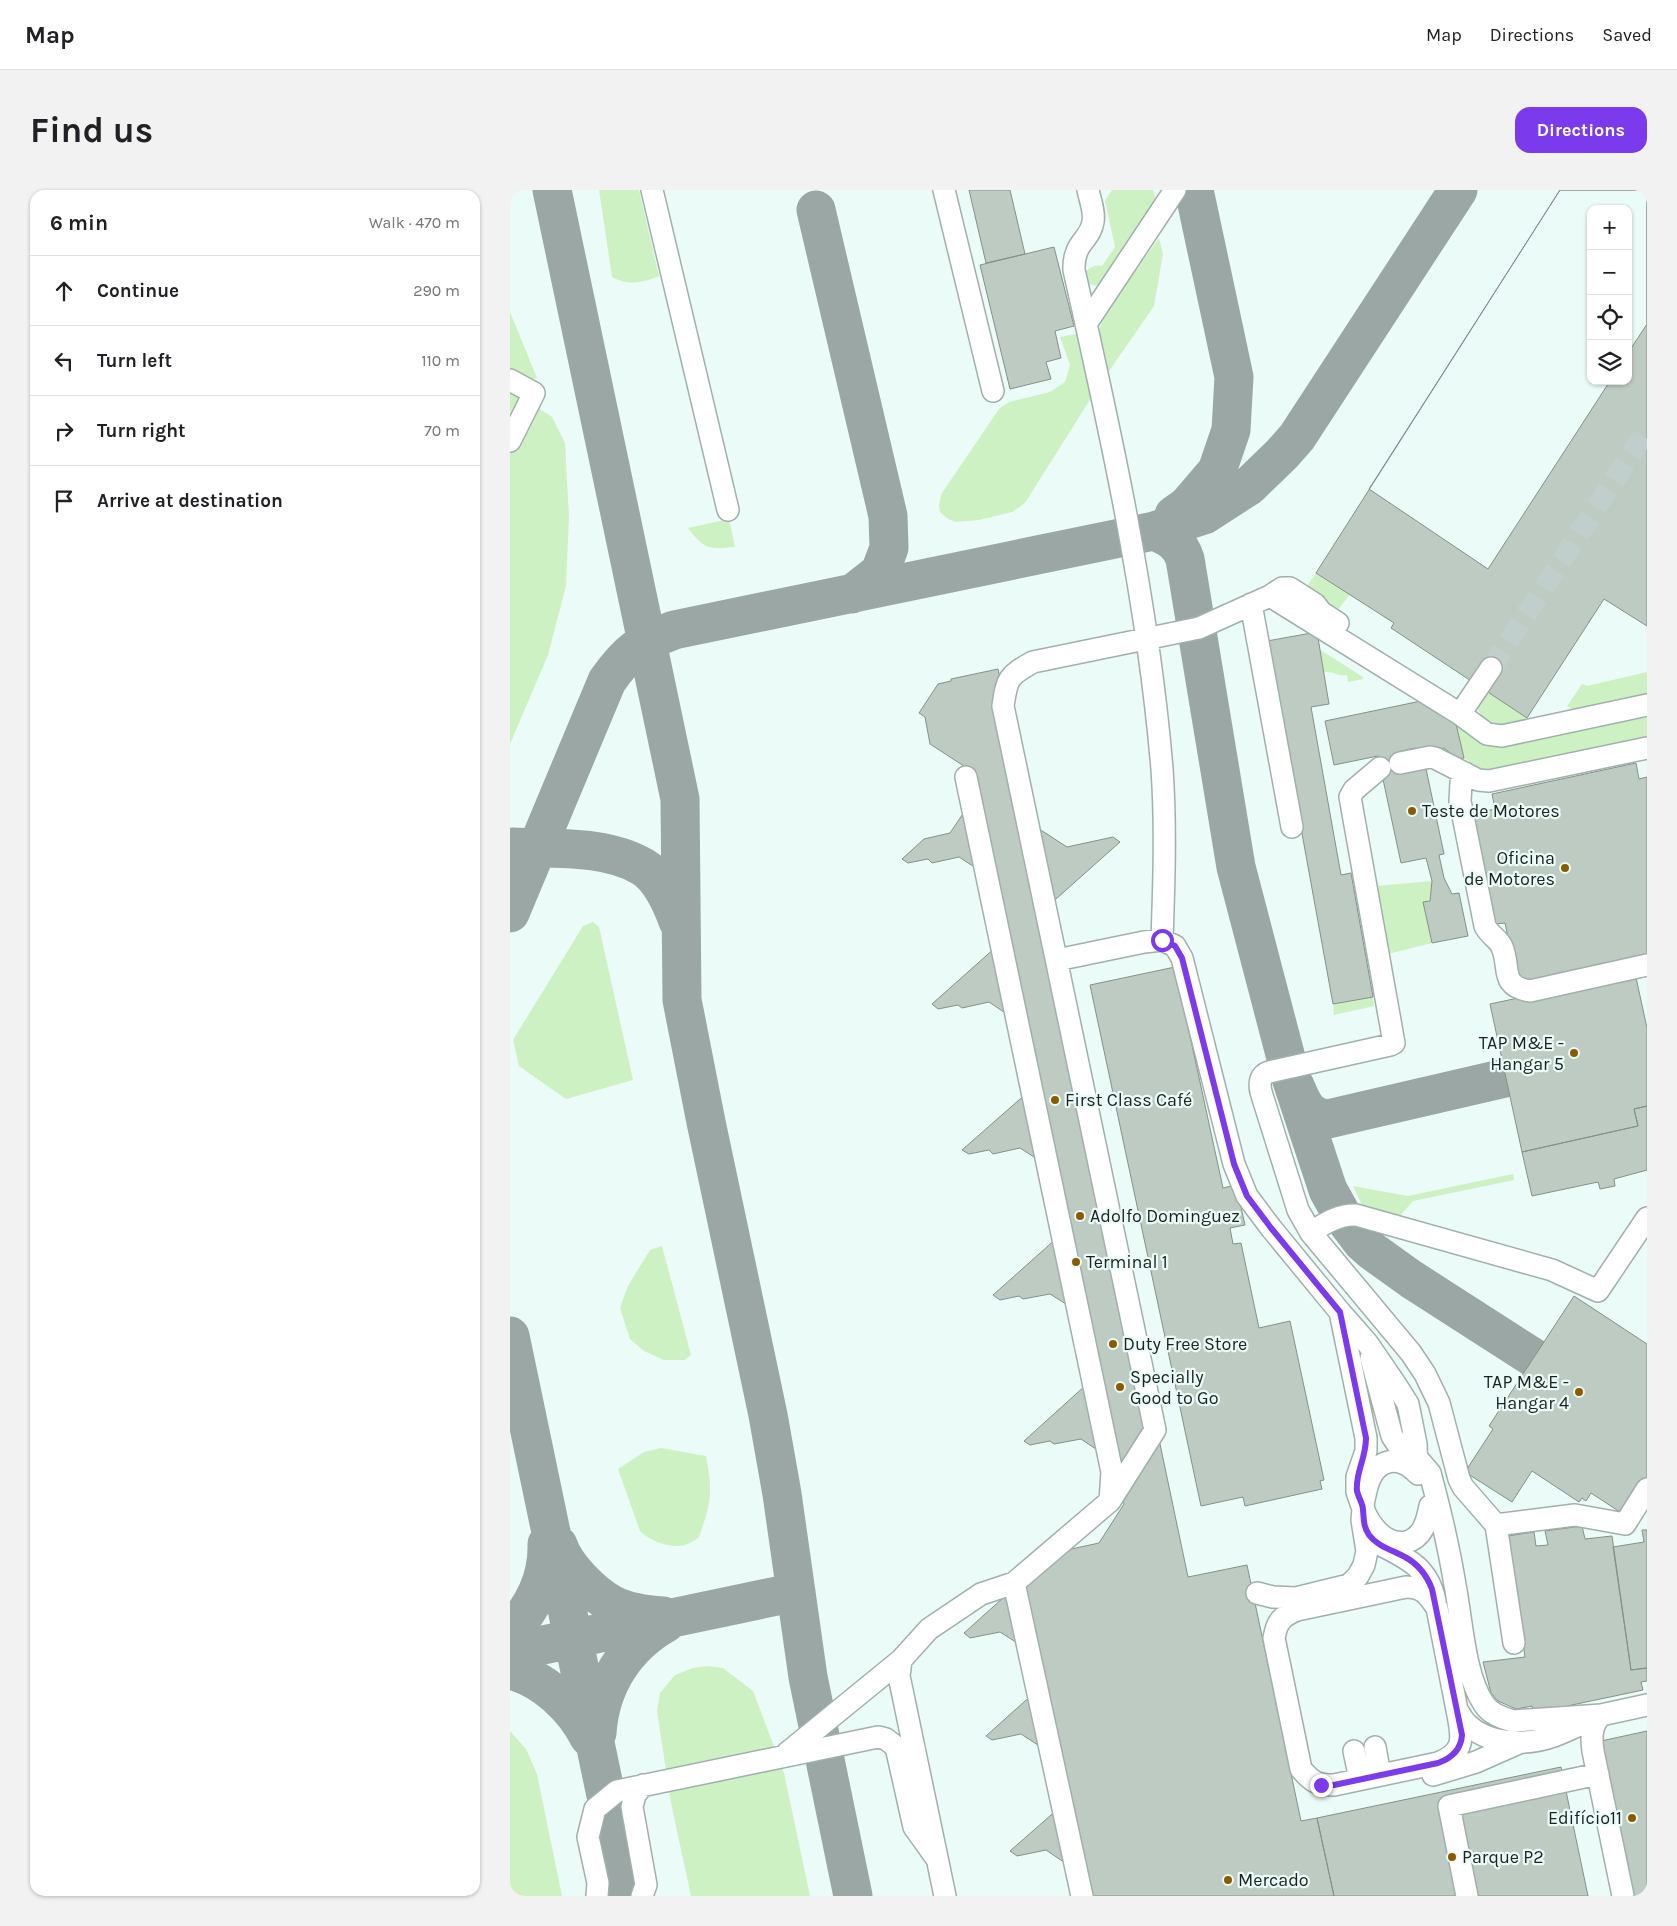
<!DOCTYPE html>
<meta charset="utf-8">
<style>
body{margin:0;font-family:Karla,sans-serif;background:#f2f2f2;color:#202124}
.controls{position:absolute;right:15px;top:15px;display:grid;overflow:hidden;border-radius:10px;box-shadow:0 1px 4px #0004}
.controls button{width:45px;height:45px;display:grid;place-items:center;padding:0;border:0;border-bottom:1px solid #e0e0e0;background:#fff;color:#202124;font:25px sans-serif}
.stop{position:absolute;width:15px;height:15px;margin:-11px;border:4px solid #7c3aed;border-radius:50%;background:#fff}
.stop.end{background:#7c3aed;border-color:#fff;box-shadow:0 1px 5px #0008}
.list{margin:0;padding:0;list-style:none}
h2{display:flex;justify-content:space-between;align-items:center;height:65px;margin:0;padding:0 20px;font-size:21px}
h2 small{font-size:16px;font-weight:400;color:#757577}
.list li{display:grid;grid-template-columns:32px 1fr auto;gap:15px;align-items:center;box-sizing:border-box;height:70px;padding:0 20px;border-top:1px solid #e0e0e0}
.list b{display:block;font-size:19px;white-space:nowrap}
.list em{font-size:16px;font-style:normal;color:#757577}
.icon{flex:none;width:28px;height:28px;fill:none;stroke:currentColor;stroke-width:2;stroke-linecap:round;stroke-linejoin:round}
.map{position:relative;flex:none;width:1137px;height:1706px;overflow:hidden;border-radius:15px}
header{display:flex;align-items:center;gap:30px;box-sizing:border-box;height:70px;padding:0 25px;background:#fff;border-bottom:1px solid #e0e0e0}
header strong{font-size:24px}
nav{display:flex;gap:28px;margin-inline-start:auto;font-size:18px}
.intro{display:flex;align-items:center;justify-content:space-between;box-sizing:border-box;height:120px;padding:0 30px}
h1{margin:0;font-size:35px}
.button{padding:12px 22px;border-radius:15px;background:#7c3aed;color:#fff;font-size:18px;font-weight:700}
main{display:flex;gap:30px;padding:0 30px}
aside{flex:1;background:#fff;border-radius:15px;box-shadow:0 1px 4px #0004}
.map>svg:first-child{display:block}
.green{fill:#cdf1c2}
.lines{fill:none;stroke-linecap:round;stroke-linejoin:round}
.taxiway{stroke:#9ba7a4;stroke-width:39}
.building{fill:#becbc3;stroke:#849189;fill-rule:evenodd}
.minor-tunnel{stroke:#c1cfcc;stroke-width:21;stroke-dasharray:21 11;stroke-linecap:butt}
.minor-casing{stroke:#a1b0ad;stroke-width:24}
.minor{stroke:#fff;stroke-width:21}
.route{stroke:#7c3aed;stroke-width:6}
.poi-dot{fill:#8a5c01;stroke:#ebfbf7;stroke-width:2}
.labels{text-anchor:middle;stroke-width:4.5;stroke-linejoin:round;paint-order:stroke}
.poi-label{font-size:18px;fill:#1b2120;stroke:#ebfbf7;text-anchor:start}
</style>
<header>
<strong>Map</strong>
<nav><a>Map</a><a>Directions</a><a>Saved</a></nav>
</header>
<div class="intro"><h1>Find us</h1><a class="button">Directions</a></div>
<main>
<aside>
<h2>6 min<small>Walk · 470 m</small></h2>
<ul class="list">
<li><svg class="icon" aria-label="ahead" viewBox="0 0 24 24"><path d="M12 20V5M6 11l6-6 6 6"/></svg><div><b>Continue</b></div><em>290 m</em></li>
<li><svg class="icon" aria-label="left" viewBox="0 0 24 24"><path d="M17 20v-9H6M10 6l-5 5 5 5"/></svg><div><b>Turn left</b></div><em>110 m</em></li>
<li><svg class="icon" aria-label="right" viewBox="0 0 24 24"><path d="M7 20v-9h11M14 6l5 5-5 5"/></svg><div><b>Turn right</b></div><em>70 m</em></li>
<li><svg class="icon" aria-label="arrive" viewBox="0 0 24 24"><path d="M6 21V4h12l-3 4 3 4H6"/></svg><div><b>Arrive at destination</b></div></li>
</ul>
</aside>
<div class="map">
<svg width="1137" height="1706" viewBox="0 0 1137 1706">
<rect width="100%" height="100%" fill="#ebfbf7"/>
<!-- green -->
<path class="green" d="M89,0H129L149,86C132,93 118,96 102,87Z
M602,0H643L646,11L593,91L586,96L576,93L574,85C579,77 583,75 592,76L605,57L595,11Z
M649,48L653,64L644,116L597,184C593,171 587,157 589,142C591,125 637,65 649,48Z
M0,122L27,188L20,190L30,219L42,227L55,253L59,328L56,396L38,465L0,554Z
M566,144L581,208L515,313L502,322L469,330L446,332L438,329L430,322L429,315L432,303L489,219L499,212L540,202L555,192L560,175L550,147Z
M219,329L225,357C198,359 195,360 178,338Z
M806,383L840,404L828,420L820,421L793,402Z
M809,459L853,487V489L838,492L837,485C828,487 825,481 814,482Z
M1137,482V507L1065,521L1057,516L1072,494L1077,496Z
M975,499L1017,528C1002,536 982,544 971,526C969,522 967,518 968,514C969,509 973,504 975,499Z
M1137,525V546L975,581L954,568L946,534L970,549Z
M922,691L920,711L913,713L922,753L878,764L866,696Z
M83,732L89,737L123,890L56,909L9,876L3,850L73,736Z
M863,807L864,816L824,825L823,814Z
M1003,984L1004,990L903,1011L889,1027L854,1019L843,996L898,1006Z
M152,1056L181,1165L174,1170H154L134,1161L120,1149L110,1118L118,1096L140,1060Z
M151,1258L196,1266C203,1302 201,1313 189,1347C185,1350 179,1354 175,1355C160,1359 140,1351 130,1341L108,1279L134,1262Z
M197,1476L213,1478L243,1501L274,1583L300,1706H181L161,1613L147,1521L150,1503L165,1485L183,1478Z
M0,1541L16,1559L27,1584L52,1706H0Z"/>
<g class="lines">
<!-- taxiway -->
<path class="taxiway" d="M42,0L170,609L172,810L196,932L258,1225L272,1304L298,1487L343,1706
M306,20L378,326L379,358L370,382L342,404
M664,325L678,315L707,281L721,240L724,187L684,0
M644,341C659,347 670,353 675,369L726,677L782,891L818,1000L833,1027L852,1052L862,1061L901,1089L1024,1168
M3,657C44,659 97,655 133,677C150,687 162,714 168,731
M0,723L97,491C118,461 130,453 164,440L644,341L694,325L739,296L772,264L787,247L948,0
M785,896C792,913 798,928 818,929L995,888
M0,1146L117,1706
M48,1355C55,1377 83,1404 103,1415C117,1422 137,1425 153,1426
M0,1443C23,1417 38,1389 37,1354
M0,1462L286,1402
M0,1480C34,1489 63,1516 79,1547
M87,1543C90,1496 115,1456 156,1433"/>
</g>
<!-- building -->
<path class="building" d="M459,0H500L515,64L476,73Z
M1050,0H1137V436L1094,409L1017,528L881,438L884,433L806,383ZM1081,19H1118V191H1081Z
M1050,0H1137V134L1118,163V19H1081V191H1100L978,379L859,299Z
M544,57L564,136L545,141L551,168L536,172L541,189L500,199L470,75Z
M807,442L819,514L801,517L831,685L841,683L863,807L823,814L757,451Z
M488,479L520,633L557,657L603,647L610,652L537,717L678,1387L737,1375L791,1631L807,1628L824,1706H568L561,1677L536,1660L507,1666L500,1661L549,1618L537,1561L511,1544L482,1550L476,1546L524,1503L515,1458L490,1442L460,1448L454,1443L543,1363L589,1353L614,1314L605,1272L571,1249L544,1254L540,1251L520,1255L514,1251L587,1185L575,1126L540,1104L513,1109L509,1106L490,1110L483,1105L556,1040L544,980L510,958L483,964L479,960L459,964L452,960L526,895L513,835L479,812L452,818L448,815L428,819L422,814L495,749L483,689L449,667L422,673L418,669L398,673L392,669L414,649L440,643L465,606L460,580L420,554L415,527L409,523L428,494L441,491V489Z
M911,511L946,534L954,568L948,569L934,558L907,563L905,558L888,562L891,579L915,574L934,664L929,665L934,688L942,704L949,703L958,746L922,753L913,712L920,711L922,691L916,668L891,673L868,566L824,575L815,531Z
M1126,573L1129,589L1137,587V771L1025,795L1005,783L995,733L985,734L962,624L985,619L982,604Z
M665,777L713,998L726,995L735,1035L720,1038L723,1054L731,1053L749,1138L780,1131L814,1290L810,1291L812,1299L735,1316L733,1307L691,1316L580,795Z
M1125,783L1137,838V916L1124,919L1128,936L1012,962L980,814Z
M1137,916V980L1104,989L1105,996L1090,999L1088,992L1022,1006L1012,962L1128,936L1124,919Z
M1064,1106L1137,1154V1287L1113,1324L1081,1303L1076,1311L1072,1308L1069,1312L1022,1281L1002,1312L955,1282L983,1239L979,1236Z
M1072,1336L1075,1349L1102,1346L1121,1480L1137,1478V1491L1131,1492L1133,1500L1024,1523L1022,1516L1006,1519L988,1511L981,1503L973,1472L1015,1467L998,1346L1024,1342L1026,1356L1038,1355L1035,1341Z
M1132,1340H1137V1478L1121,1480L1103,1357L1134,1352Z
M1137,1541V1706H1123L1091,1551Z
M1051,1577L1078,1706H824L807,1628Z"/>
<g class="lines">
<!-- minor-tunnel -->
<path class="minor-tunnel" d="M981,478L1137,240"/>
<defs>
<path id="minor" d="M142,0L218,320
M434,0L483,201
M578,0C580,10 585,22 583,32C580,51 563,52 564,80C601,244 638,411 652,579C656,636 654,693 652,750
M576,134L665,0
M0,190L24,203L0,251
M760,406L950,524
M741,414L782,637
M981,478L950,524L977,544L992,546L1137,515
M890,573L920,567L925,568L968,590L979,591L1137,558
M955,583L951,593L950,611L975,736C980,746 989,749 992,757C1001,778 989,796 1020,801L1137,775
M456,587L602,1282L600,1311L645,1240L493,516C497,488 498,486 523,472L689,438L760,406L772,398H780L805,414L811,422L828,433L821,443
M547,770L634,752L652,750L665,756L672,768L724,974L737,1006L761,1038L830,1122
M801,1043L788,1020L751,902C749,893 750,885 759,882L880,855L884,853L840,607L844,600L870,578
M861,1168L882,1246L890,1258L908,1269L920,1283C930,1320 939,1358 945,1395C952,1430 954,1485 974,1514C980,1524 992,1528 1003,1531L1091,1525L1137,1515
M908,1284C886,1261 862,1271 856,1301C855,1306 852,1314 854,1320C856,1327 863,1337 868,1342C876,1350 885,1354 896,1352C913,1348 917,1331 920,1316
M986,1335L953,1297L949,1289L929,1213L915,1184L901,1163L801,1043C814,1033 829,1024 846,1025L1042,1080L1088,1101L1137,1028
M869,1354C898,1369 918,1377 925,1411
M504,1393L572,1706
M747,1403L763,1407L786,1408L839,1395L848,1386L854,1375L857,1361L852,1330L853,1319L847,1302V1287L856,1261V1248L830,1122L858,1154L888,1198L898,1214L906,1254L907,1283
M1004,1453L986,1335L1065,1325L1115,1334L1137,1299
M947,1520C952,1546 957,1562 928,1573L824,1595C807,1595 802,1592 791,1579L764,1448C767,1431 772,1426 787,1420L896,1397C913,1397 918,1405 927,1418L947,1520C950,1524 952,1529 956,1533C977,1555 1017,1556 1044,1546C1060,1540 1075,1532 1091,1525
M1091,1525C1081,1536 1081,1547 1083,1561L1113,1706
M865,1557L870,1585
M844,1561L850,1589
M277,1563L391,1470
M923,1585L966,1572L1009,1553
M87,1706L88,1693L78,1647L85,1619L107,1601L368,1547L376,1549L386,1557L404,1637L427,1669
M132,1706L136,1695L122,1617L125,1605L133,1595
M435,1706L389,1486L391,1470L419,1439L471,1404L504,1393L600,1311
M957,1706L939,1616L1088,1584"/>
</defs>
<!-- minor casing -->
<use href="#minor" class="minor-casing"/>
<!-- minor -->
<use href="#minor" class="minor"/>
</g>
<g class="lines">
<!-- route -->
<path class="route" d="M652,750L665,756L672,768L724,974L737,1006L761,1038L830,1122L856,1248C856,1269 845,1283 847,1301C848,1307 853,1313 853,1320C854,1329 853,1336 859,1345C868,1357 883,1360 895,1367C908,1374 917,1386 922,1399L952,1545C951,1560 942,1568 928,1573L824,1595H811"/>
</g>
<!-- markers -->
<g class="poi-dot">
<circle cx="902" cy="621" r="5"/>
<circle cx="1055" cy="678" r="5"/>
<circle cx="1064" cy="863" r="5"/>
<circle cx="545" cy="910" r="5"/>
<circle cx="570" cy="1026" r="5"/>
<circle cx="566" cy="1072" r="5"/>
<circle cx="603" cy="1154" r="5"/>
<circle cx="610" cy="1197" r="5"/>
<circle cx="1069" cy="1202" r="5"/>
<circle cx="1122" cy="1628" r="5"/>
<circle cx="942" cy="1667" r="5"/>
<circle cx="718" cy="1690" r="5"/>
</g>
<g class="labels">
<!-- poi labels -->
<g class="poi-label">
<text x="912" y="627">Teste de Motores</text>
<text x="1045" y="674" text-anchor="end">Oficina<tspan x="1045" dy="21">de Motores</tspan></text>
<text x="1054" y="859" text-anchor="end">TAP M&amp;E -<tspan x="1054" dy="21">Hangar 5</tspan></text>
<text x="555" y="916">First Class Café</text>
<text x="580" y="1032">Adolfo Dominguez</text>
<text x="576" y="1078">Terminal 1</text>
<text x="613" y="1160">Duty Free Store</text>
<text x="620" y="1193">Specially<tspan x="620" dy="21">Good to Go</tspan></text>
<text x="1059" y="1198" text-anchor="end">TAP M&amp;E -<tspan x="1059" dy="21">Hangar 4</tspan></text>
<text x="1112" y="1634" text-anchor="end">Edifício11</text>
<text x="952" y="1673">Parque P2</text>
<text x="728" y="1696">Mercado</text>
</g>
</g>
</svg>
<div class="controls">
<button>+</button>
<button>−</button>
<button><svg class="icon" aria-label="locate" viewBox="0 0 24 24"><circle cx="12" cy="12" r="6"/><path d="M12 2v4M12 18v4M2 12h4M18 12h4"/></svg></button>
<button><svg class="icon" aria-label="layers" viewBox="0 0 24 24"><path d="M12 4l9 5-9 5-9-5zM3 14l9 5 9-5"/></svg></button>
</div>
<div class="stop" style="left:652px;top:750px"></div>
<div class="stop end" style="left:811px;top:1595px"></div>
</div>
</main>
